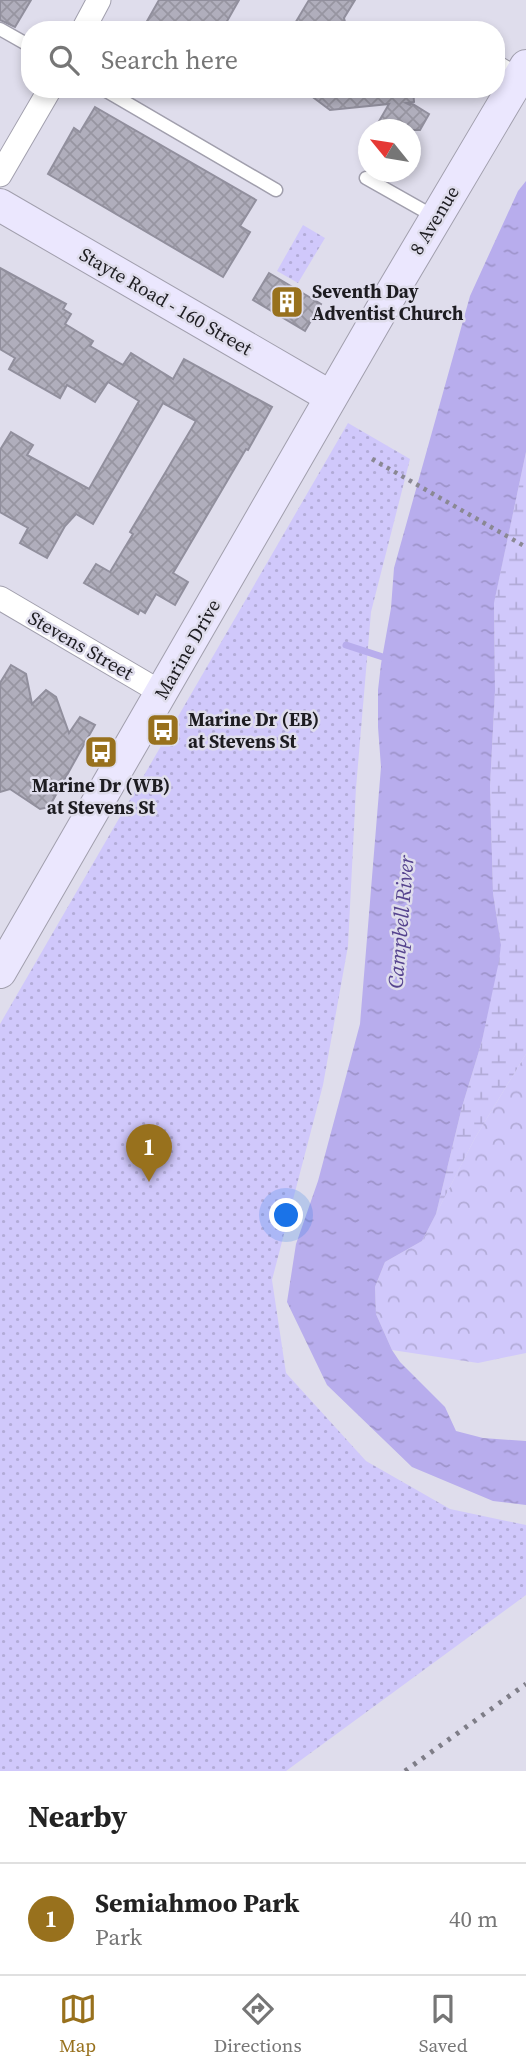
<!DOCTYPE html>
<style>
body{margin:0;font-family:"Source Serif 4",serif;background:#f6f6f6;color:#222}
.compass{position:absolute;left:358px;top:119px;width:63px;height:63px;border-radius:50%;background:#fff;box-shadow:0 4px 10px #0003;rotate:300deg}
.you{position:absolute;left:287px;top:1216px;width:24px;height:24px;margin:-18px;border:5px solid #fff;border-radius:50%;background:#1a73e8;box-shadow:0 0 0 10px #1a73e833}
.badge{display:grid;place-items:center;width:46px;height:46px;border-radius:50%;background:#98711d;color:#fff;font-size:23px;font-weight:700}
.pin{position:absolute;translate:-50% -58px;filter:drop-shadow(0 2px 4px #0008)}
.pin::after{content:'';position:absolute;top:37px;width:24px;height:21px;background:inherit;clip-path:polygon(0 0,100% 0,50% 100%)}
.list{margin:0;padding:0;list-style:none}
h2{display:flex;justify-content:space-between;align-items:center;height:91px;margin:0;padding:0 28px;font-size:30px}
h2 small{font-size:23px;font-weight:400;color:#767676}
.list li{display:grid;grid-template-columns:46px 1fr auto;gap:21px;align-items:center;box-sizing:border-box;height:112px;padding:0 28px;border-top:2px solid #e0e0e0}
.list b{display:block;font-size:26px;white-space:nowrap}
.list p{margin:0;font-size:23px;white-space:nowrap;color:#767676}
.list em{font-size:23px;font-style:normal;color:#767676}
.icon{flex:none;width:38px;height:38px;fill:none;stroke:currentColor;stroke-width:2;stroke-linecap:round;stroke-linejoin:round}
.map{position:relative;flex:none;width:526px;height:1771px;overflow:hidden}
.search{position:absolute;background:#fff;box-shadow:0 4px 10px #0003;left:21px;right:21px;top:21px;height:77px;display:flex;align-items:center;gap:18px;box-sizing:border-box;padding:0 24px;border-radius:28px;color:#767676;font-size:26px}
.sheet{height:203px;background:#fff}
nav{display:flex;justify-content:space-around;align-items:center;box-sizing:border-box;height:98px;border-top:2px solid #e0e0e0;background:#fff;font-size:19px;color:#767676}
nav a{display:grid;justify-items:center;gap:4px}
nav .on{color:#98711d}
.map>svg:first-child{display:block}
.forest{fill:url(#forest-crowns)}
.wetland{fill:url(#wetland-marsh)}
.park{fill:url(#park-dots)}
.water{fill:url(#water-ripples)}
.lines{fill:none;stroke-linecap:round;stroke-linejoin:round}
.stream{stroke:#b8aded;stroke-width:7}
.building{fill:url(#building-cross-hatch);stroke:#918f9d;stroke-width:2}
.lane-casing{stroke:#a19fad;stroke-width:15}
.street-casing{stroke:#a19fad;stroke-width:25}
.secondary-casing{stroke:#a19fad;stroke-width:34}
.path{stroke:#8a8893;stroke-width:4.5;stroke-dasharray:3.5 5;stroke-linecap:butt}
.lane{stroke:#fff;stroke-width:12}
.street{stroke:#fff;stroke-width:23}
.secondary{stroke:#ebe7fe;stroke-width:32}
.rail{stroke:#7e7d87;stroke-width:5;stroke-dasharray:3.5 7;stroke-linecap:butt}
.labels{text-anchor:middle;stroke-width:5;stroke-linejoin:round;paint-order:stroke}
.street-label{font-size:19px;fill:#1d1c21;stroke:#dfddec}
.poi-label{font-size:19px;font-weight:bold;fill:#1d1c21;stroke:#dfddec;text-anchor:start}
.water-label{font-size:21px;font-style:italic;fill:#55438e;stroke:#dfddec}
</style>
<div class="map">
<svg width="526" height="1771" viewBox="0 0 526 1771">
<defs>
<pattern id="forest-crowns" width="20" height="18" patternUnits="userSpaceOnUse" patternTransform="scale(1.75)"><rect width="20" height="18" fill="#d0c8fb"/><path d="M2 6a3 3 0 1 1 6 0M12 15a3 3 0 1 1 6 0" fill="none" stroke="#b2abd7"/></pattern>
<pattern id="wetland-marsh" width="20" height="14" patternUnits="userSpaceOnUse" patternTransform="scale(1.75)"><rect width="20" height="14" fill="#d0c8fb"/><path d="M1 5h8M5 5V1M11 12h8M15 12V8" fill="none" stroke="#b2abd7"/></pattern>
<pattern id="park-dots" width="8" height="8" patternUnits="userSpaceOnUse" patternTransform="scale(1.75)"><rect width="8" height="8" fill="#d0c8fb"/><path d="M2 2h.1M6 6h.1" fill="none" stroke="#b2abd7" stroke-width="1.8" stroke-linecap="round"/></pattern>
<pattern id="water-ripples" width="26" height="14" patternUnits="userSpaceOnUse" patternTransform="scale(1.75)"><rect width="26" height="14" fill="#b8aded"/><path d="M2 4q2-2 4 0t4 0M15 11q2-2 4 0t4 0" fill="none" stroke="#9e94cb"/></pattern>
<pattern id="building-cross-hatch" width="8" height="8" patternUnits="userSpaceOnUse" patternTransform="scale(1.75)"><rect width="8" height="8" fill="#b0aebc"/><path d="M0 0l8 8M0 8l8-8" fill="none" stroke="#9795a1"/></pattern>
</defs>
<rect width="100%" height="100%" fill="#dfddec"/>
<!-- forest -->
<path class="forest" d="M526,1054V1353L478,1363L392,1350L376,1314L375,1287L385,1262L422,1241L475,1138Z"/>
<!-- wetland -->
<path class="wetland" d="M526,452V1054L475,1138L436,1214L462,1107L482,1041L501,945L493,893L490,786L495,691L494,602Z"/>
<!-- park -->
<path class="park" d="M303,225L325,238L298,283L277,271Z
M348,423L410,459L371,612L356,788L348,946L323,1085L272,1280L286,1373L366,1461L450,1509L526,1525V1595L286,1771H0V1024Z"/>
<!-- water -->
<path class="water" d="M526,181V452L494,603L495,691L490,786L493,893L501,945L499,961L482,1041L462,1107L436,1214L422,1241L385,1262L375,1287L376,1314L392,1350L400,1362L445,1407L456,1431L483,1438L526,1441V1505L493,1501L412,1467L327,1385L287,1302L296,1244L318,1181L360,1024L381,767L378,727V690L381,664L391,608L394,568L470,296L518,191Z"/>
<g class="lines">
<!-- stream -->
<path class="stream" d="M346,645L389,659"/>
</g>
<!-- building -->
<path class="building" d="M0,0H31L15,27L0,20Z
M159,0H239L222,30H142Z
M309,0H355L344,18L347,30H291Z
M302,89H413L414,102L406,103L410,105L411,103L429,114L420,130H374L389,104L330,110Z
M95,107L256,200L240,226L250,232L223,277L48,174L74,128L80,132Z
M0,268L66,304L63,309L71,314L65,324L93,341L90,346L123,365L131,353L173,379L184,359L272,407L248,450L246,449L173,573L188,582L175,605L156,594L145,613L140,610L138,614L84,583L96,564L110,572L133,534L130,532L196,421L163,403L93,524L76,514L65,526L47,558L20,543L28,528L0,512V450L11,432L33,445L27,455L89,489L139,401L108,382L95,402L67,385L60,398L9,369L15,358L0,349Z
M269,273L321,304L305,331L253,300Z
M11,665L26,674L32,704L46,690L56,697L69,733L80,717L95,725L49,807L40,809L10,789L0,792V683Z"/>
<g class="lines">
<defs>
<path id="lane" d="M0,29L30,46
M103,89L276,190
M366,178L435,217"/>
<path id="street" d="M83,30L99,0
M496,67L518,80
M0,175L50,89
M0,598L162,693"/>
<path id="secondary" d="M0,205L331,397
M0,972L385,304L526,66"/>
</defs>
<!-- lane casing -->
<use href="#lane" class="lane-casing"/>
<!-- street casing -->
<use href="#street" class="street-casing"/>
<!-- secondary casing -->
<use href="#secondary" class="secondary-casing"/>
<!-- path -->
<path class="path" d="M372,459L526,547"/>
<!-- lane -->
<use href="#lane" class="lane"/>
<!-- street -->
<use href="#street" class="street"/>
<!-- secondary -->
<use href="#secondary" class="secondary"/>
<!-- rail -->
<path class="rail" d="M405,1771L526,1684"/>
</g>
<!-- icons -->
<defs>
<symbol id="building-square" viewBox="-11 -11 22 22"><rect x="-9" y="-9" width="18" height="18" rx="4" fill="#98711d" stroke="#dfddec"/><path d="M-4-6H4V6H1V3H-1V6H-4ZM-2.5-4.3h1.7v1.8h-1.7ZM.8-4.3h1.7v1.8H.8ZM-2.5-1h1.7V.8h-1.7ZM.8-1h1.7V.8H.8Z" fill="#fff"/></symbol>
<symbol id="bus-square" viewBox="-11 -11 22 22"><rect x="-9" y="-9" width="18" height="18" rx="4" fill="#98711d" stroke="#dfddec"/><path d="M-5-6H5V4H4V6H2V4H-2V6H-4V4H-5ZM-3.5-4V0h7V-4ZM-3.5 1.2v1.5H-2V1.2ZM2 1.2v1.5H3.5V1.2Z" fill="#fff"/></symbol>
</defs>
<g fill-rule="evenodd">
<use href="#building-square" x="268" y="283" width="38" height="38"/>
<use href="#bus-square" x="144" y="711" width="38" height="38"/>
<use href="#bus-square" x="82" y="733" width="38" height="38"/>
</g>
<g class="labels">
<!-- street labels -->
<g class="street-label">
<text transform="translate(434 220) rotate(-59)" y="7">8 Avenue</text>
<text transform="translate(166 301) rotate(30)" y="7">Stayte Road - 160 Street</text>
<text transform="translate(81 645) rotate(30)" y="7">Stevens Street</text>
<text transform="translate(187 649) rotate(-60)" y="7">Marine Drive</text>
</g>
<!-- poi labels -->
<g class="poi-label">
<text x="312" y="298">Seventh Day<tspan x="312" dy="22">Adventist Church</tspan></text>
<text x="188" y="726">Marine Dr (EB)<tspan x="188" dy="22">at Stevens St</tspan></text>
<text x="101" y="792" text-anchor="middle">Marine Dr (WB)<tspan x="101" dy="22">at Stevens St</tspan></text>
</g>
<!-- water labels -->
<g class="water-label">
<text transform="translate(401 922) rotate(-85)" y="7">Campbell River</text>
</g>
</g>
</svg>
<svg class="compass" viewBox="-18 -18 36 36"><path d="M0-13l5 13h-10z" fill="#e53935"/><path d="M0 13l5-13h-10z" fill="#767676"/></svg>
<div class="you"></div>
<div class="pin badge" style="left:149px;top:1182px">1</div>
<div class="search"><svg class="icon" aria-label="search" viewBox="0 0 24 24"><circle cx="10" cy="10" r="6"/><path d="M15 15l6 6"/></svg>Search here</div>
</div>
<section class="sheet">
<h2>Nearby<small></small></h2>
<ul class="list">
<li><span class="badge">1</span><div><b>Semiahmoo Park</b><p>Park</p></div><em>40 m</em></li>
</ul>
</section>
<nav>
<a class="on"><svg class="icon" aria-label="map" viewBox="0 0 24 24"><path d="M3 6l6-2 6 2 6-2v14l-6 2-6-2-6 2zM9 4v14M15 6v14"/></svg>Map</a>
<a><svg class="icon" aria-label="directions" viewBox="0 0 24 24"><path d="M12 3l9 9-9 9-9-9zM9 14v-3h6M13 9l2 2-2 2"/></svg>Directions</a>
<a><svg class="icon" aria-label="saved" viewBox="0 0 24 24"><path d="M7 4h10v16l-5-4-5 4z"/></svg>Saved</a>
</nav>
